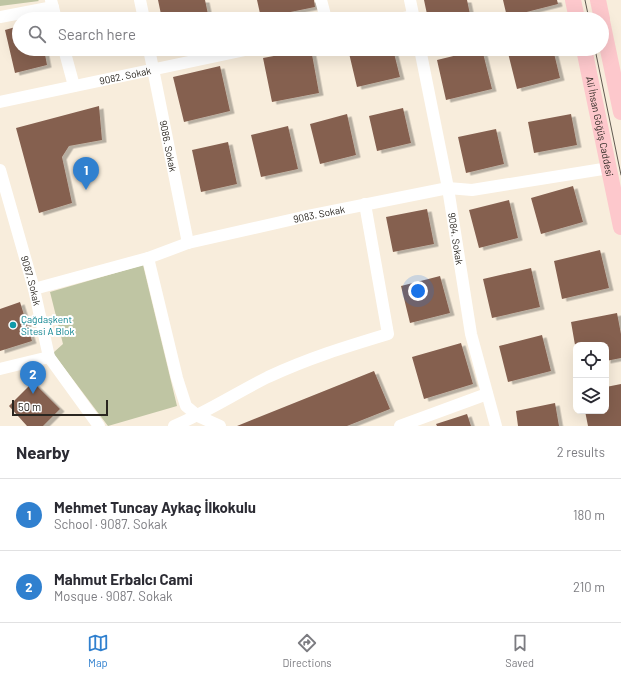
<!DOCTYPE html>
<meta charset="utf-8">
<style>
body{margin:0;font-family:Barlow,sans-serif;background:#f7f7f7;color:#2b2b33}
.controls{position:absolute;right:12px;bottom:12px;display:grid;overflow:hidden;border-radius:8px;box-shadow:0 4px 16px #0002}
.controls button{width:36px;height:36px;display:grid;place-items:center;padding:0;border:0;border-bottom:1px solid #e1e1e2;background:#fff;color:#2b2b33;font:20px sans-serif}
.scale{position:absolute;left:12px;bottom:10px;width:96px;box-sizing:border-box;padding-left:4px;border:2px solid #2a2620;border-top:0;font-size:11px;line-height:14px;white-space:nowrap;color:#2a2620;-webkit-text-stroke:3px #fff;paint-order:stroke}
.you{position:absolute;left:418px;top:291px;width:14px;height:14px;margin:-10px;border:3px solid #fff;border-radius:50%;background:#1a73e8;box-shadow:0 0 0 6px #1a73e833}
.badge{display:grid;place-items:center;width:26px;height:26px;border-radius:50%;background:#3080cf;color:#fff;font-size:13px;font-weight:700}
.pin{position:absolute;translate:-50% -33px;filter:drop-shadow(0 1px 2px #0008)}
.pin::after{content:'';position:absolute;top:21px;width:14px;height:12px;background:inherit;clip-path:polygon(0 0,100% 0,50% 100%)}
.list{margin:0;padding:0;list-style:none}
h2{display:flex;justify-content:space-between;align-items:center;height:52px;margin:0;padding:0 16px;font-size:17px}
h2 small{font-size:13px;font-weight:400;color:#7c7c81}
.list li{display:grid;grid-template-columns:26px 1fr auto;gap:12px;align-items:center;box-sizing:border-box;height:72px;padding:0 16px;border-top:1px solid #e1e1e2}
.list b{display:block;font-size:15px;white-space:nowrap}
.list p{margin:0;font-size:13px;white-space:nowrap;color:#7c7c81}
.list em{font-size:13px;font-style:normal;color:#7c7c81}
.icon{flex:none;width:22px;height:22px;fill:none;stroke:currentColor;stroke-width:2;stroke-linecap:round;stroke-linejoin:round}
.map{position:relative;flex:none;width:621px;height:426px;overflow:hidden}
.search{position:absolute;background:#fff;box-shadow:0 4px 16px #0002;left:12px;right:12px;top:12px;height:44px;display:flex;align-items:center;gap:10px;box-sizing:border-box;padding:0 14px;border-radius:22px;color:#7c7c81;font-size:15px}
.sheet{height:196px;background:#fff}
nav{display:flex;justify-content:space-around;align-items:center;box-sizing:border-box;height:56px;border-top:1px solid #e1e1e2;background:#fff;font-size:11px;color:#7c7c81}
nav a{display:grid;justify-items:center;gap:2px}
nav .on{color:#3080cf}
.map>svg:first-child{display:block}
.green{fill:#bfc5a3}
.building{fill:#856050;filter:url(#shadow)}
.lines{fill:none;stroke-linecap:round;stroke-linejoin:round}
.minor{stroke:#fff;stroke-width:12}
.major{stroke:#fdc8cc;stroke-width:16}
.tram{stroke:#605a51;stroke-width:1}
.culture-dot{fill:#0f9aa8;stroke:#fff;stroke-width:1.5}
.labels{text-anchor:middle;stroke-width:4;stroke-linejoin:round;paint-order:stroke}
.street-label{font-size:10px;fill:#2a2620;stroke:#fff}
.culture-label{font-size:10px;fill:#0d838f;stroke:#fff;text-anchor:start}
</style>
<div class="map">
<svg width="621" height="426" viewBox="0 0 621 426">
<defs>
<filter id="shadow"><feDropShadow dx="4.5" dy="2.5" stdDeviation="0" flood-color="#0004"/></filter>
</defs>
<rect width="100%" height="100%" fill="#f8eddc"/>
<!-- green -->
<path class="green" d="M0,0H38L39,1L0,6Z
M143,265L177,406L108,426L53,353L63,344L50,292Z"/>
<!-- building -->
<path class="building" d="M158,0H205L209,19H162Z
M257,0H314L315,7L261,18Z
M424,0H467L471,19H428Z
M503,0H557L558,4L507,17Z
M19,26V49H44L47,65L15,73L5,30Z
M311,49L319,93L272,102L263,58Z
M348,49H393L400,77L357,87Z
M482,49L492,89L446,100L437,60Z
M507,49H553L560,78L517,89Z
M220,66L230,111L184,122L173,77Z
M99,106L102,140L69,146L62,157L72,203L39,213L16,128Z
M403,108L411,143L377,151L369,116Z
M347,114L356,155L320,164L310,124Z
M571,114L577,145L534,153L528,122Z
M288,126L298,169L261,177L251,135Z
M496,129L504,164L466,173L458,137Z
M228,142L237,184L201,192L192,150Z
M573,186L583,222L541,234L531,198Z
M509,200L518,238L479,248L469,210Z
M427,209L434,244L393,252L386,217Z
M600,250L609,288L562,299L554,261Z
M531,268L540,307L492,318L483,279Z
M440,276L450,313L410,323L401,286Z
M20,302L32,341L0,351V309Z
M617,313L621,334V358L606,361V345H575L571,322Z
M542,335L551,371L508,382L499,346Z
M461,343L473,384L424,399L412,357Z
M374,371L390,409L347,426H237Z
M33,382L60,409L43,426H27L9,406Z
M621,384V426H588L585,411H606V387Z
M555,403L559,426H518L516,411Z
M467,414L471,426H437L436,424Z"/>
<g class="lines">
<!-- minor -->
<g class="minor">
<path d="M51,0L56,19"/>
<path d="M140,0L144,19"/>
<path d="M321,0L326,19"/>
<path d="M410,0L414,19"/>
<path d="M0,17L53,7"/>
<path d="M399,19L414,16"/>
<path d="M64,49L74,86"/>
<path id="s1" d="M149,49L188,243"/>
<path id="s2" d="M420,49L448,188L471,334L496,426"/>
<path id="s3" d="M0,102L250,49"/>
<path id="s4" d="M0,170L34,289L49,357L99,426"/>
<path d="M148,258L177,378L186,406L198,416L220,426"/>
<path id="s5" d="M34,289L148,258L188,243L303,217L448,188L472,190L609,168"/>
<path d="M0,369L49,357"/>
<path d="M174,426C207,412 236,393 268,377C309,358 345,347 388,334L365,204"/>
<path d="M400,426L487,394"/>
</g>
<!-- major -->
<g class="major">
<path d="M573,0L577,19"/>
<path d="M598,0L602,19"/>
<path d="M602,21L621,112"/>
<path id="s6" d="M584,49L621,227"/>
</g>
<!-- tram -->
<path class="tram" d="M585,0L589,19
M595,49L621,175"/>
</g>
<!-- markers -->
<circle class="culture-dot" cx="13" cy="325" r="4"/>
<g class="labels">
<!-- street labels -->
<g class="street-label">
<text dy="4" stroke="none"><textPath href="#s3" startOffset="128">9082. Sokak</textPath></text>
<text dy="4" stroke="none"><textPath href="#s6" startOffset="79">Ali İhsan Göğüş Caddesi</textPath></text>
<text dy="4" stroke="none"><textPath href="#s1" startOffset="99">9086. Sokak</textPath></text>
<text dy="4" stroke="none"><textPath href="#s5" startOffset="295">9083. Sokak</textPath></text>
<text dy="4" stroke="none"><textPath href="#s2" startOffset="193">9084. Sokak</textPath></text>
<text dy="4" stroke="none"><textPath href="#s4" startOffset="115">9087. Sokak</textPath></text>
</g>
<!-- culture labels -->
<g class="culture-label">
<text x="21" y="323">Çağdaşkent<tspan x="21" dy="12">Sitesi A Blok</tspan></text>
</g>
</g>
</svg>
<div class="controls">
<button><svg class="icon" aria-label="locate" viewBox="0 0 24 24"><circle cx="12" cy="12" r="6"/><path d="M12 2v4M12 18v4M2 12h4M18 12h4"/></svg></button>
<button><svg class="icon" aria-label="layers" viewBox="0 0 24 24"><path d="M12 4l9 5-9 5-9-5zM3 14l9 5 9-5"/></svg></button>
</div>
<div class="scale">50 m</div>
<div class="you"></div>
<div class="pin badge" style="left:86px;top:190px">1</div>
<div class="pin badge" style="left:33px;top:394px">2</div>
<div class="search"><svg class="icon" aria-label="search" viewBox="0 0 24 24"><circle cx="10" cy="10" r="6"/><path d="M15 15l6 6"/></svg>Search here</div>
</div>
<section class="sheet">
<h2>Nearby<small>2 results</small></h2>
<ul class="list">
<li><span class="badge">1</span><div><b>Mehmet Tuncay Aykaç İlkokulu</b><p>School · 9087. Sokak</p></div><em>180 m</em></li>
<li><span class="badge">2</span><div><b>Mahmut Erbalcı Cami</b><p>Mosque · 9087. Sokak</p></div><em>210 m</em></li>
</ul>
</section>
<nav>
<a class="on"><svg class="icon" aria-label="map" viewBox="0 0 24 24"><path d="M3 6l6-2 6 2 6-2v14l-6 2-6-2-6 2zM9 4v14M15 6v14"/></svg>Map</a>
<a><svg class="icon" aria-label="directions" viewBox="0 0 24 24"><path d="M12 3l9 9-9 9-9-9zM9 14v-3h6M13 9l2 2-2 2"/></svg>Directions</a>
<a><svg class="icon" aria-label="saved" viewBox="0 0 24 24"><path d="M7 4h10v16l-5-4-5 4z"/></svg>Saved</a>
</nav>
